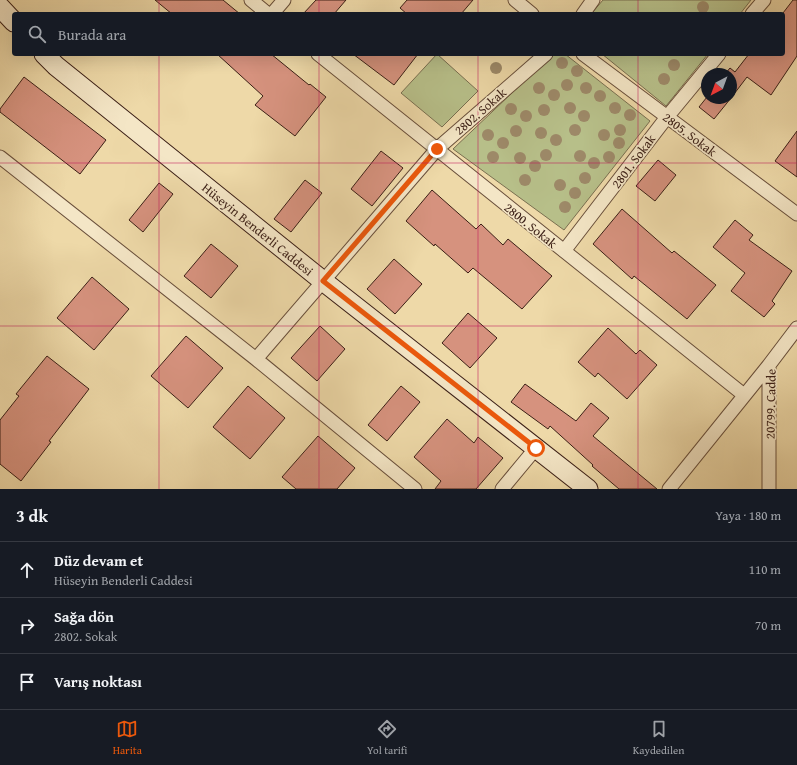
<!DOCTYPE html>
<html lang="tr">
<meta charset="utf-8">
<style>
body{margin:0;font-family:"Gentium Book Plus",serif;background:#242831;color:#f1f3f6}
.compass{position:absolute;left:701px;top:68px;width:36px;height:36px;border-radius:50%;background:#171b24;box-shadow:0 4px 16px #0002;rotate:221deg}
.stop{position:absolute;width:12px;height:12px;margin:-9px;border:3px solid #ea580c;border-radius:50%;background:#fff}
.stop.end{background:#ea580c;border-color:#fff;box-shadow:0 1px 4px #0008}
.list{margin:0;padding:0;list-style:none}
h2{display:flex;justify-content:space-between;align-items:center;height:52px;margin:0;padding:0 16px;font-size:17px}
h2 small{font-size:13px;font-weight:400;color:#9ea1a6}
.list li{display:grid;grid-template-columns:26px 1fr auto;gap:12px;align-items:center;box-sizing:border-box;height:56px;padding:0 16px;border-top:1px solid #363941}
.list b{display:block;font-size:15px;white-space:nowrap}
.list p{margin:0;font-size:13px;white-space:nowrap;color:#9ea1a6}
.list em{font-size:13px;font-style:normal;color:#9ea1a6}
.icon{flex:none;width:22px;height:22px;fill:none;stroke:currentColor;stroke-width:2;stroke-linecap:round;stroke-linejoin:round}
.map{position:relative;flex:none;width:797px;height:489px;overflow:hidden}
.search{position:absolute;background:#171b24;box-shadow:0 4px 16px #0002;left:12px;right:12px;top:12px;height:44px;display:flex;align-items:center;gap:10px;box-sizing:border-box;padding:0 14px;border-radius:4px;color:#9ea1a6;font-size:15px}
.sheet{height:220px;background:#171b24}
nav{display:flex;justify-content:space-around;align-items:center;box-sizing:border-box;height:56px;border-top:1px solid #363941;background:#171b24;font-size:11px;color:#9ea1a6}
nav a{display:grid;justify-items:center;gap:2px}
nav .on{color:#ea580c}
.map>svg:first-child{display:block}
.green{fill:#b7bf89;stroke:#796f50}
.building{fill:#d6927e;stroke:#3b1f16}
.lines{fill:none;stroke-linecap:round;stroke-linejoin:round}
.minor-casing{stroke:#684e3a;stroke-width:15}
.secondary-casing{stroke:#3b1f16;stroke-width:21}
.minor{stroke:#f4e6c6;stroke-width:13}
.secondary{stroke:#f4e6c6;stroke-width:19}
.tree{fill:#9d8968}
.route{stroke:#ea580c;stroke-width:5}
.grid{fill:none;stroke:#c2185b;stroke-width:1;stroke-opacity:0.55}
.labels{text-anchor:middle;stroke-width:3.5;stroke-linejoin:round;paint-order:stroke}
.street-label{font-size:13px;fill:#3b1f16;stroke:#f4e6c6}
</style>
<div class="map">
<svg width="797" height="489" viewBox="0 0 797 489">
<rect width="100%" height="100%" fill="#eed9a8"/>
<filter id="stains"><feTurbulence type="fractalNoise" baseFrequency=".005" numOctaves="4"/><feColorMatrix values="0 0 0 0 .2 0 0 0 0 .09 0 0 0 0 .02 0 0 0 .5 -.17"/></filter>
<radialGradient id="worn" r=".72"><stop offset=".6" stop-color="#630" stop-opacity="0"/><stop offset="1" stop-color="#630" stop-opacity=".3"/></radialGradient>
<!-- green -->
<path class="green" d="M603,0H751L740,14H591Z
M437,54L478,91L442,127L401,93Z
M553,54H565L650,121L564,230L453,149Z
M602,54H708L666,106Z"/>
<!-- building -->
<path class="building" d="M155,0H223L240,14H172Z
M316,0H346L334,14H303Z
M407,0H473L461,14H407L400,8Z
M793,0H797V56L771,95L747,77L731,98V74H725L730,68L735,72L749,54H783V13Z
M217,54H271L309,85L310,84L326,97L295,136L255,105L263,96Z
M353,54H418L394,85Z
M24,77L106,140L80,174L0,112V109Z
M707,97V98H731L714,119L699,107Z
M797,131V177L775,161Z
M381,151L403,168L372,206L351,189Z
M658,160L676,175L655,201L636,186Z
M305,180L322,193L291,232L274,219Z
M159,183L173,194L143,232L129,220Z
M432,190L476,229L481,224L503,245L508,239L552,276L522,309L473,268L468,273L435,244L434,246L406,221Z
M622,209L672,253L674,251L716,285L687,319L634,276L632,279L593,244Z
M735,220L753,235L749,240L792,271L772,301L775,304L764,317L731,291L745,273L713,247Z
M211,244L238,266L211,298L184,276Z
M394,259L422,284L395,314L367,289Z
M92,277L129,309L94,350L57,318Z
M468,313L497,338L470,368L442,343Z
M320,326L345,349L317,381L291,358Z
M608,328L636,354L640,350L657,365L627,399L598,373L595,377L578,362Z
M186,336L223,368L188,408L151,376Z
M47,356L89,389L49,441L51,442L21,481L0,464V420L19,396L16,394Z
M525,384L576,421L591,403L609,418L593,436L657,489H619L592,466L593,465L550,426L548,429L511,402Z
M248,386L285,418L250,459L213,427Z
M401,386L420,402L387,441L368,425Z
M447,419L474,443L478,437L503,458L476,489H435L441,481L414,457Z
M318,436L355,468L337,489H296L282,477Z"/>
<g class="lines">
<defs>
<path id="minor" d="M251,0L268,14
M515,0L532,14
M272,14L284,0
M583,14L593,0
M752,14L764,0
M318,54L744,395
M583,54L797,214
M0,157L256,359L415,489
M564,251L667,117L719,54
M256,359L437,149L546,54
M502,489L536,448
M669,489L769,365
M769,489V365L797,328"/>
<path id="secondary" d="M0,7L14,22
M44,54L56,66L323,281L588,489"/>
</defs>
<!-- minor casing -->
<use href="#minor" class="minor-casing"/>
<!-- secondary casing -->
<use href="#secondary" class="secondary-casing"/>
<!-- minor -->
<use href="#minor" class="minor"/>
<!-- secondary -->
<use href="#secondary" class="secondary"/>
</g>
<!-- trees -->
<g class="tree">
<circle cx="703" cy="7" r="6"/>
<circle cx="562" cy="63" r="6"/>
<circle cx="674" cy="65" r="6"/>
<circle cx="496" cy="68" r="6"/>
<circle cx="577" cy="71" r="6"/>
<circle cx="664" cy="79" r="6"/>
<circle cx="567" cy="85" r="6"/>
<circle cx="539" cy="88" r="6"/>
<circle cx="586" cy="88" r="6"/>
<circle cx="554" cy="95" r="6"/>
<circle cx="600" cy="96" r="6"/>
<circle cx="570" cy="108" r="6"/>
<circle cx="615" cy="108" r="6"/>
<circle cx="511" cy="109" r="6"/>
<circle cx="544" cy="110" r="6"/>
<circle cx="630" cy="115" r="6"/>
<circle cx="526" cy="116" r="6"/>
<circle cx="584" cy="116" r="6"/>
<circle cx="575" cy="130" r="6"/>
<circle cx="620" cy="130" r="6"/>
<circle cx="516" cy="131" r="6"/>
<circle cx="541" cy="133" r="6"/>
<circle cx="488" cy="135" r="6"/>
<circle cx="604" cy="135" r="6"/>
<circle cx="556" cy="140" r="6"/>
<circle cx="503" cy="143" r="6"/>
<circle cx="619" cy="143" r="6"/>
<circle cx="546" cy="155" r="6"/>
<circle cx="580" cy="156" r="6"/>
<circle cx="493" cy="157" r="6"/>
<circle cx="609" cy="157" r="6"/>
<circle cx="520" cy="158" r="6"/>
<circle cx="594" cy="163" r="6"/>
<circle cx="535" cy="166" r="6"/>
<circle cx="585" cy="178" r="6"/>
<circle cx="525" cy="180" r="6"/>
<circle cx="560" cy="185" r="6"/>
<circle cx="575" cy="193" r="6"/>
<circle cx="565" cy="207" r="6"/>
</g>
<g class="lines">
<!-- route -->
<path class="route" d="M437,149L323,281L536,448"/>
</g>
<!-- grid -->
<path class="grid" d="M159,0V14M319,0V14M478,0V14M638,0V14M159,54V489M319,54V489M478,54V489M638,54V489M0,163H797M0,326H797"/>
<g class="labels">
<!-- street labels -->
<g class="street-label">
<text transform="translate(480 111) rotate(-41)" y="5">2802. Sokak</text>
<text transform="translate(690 134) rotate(37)" y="5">2805. Sokak</text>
<text transform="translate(633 161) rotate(-53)" y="5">2801. Sokak</text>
<text transform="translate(531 225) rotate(39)" y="5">2800. Sokak</text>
<text transform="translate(258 229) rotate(39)" y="5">Hüseyin Benderli Caddesi</text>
<text transform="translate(770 404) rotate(-89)" y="5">20799. Cadde</text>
</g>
</g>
<rect width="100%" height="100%" filter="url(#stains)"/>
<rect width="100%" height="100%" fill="url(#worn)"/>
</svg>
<svg class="compass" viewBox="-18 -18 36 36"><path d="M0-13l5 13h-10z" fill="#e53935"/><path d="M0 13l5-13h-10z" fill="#9ea1a6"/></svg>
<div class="stop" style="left:536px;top:448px"></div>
<div class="stop end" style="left:437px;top:149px"></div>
<div class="search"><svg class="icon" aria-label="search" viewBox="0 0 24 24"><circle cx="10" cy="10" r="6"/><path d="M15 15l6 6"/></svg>Burada ara</div>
</div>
<section class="sheet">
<h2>3 dk<small>Yaya · 180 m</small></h2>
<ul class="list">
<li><svg class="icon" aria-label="ahead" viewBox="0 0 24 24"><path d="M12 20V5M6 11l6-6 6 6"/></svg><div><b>Düz devam et</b><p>Hüseyin Benderli Caddesi</p></div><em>110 m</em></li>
<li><svg class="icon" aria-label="right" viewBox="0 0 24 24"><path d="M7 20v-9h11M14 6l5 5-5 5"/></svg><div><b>Sağa dön</b><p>2802. Sokak</p></div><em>70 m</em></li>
<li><svg class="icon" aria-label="arrive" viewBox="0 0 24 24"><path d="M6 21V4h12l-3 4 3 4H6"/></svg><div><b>Varış noktası</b></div></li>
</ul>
</section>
<nav>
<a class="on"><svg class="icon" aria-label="map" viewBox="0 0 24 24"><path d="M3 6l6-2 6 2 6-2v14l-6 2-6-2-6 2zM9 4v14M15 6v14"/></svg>Harita</a>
<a><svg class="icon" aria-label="directions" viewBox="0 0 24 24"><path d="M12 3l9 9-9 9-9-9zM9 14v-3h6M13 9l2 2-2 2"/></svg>Yol tarifi</a>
<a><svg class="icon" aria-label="saved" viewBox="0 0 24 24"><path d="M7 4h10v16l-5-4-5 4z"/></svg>Kaydedilen</a>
</nav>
